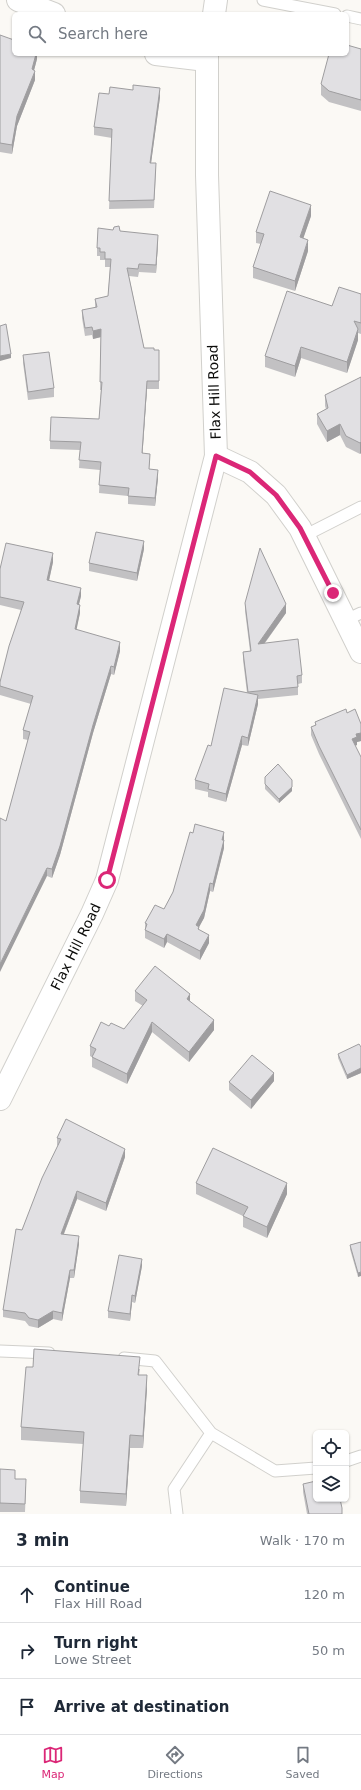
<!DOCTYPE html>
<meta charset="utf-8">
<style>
body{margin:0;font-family:"DejaVu Sans",sans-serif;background:#f6f6f7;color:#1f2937}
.controls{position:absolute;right:12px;bottom:12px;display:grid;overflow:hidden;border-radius:6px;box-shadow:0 1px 3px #0004}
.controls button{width:36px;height:36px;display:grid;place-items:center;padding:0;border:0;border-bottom:1px solid #e0e1e3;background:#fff;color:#1f2937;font:20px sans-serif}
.stop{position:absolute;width:12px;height:12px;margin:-9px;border:3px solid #db2777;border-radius:50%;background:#fff}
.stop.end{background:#db2777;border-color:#fff;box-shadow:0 1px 4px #0008}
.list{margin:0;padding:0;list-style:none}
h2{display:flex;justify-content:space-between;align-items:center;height:52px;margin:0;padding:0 16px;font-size:17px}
h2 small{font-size:13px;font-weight:400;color:#747a83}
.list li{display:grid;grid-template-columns:26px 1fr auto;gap:12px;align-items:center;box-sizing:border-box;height:56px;padding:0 16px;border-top:1px solid #e0e1e3}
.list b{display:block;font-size:15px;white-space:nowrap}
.list p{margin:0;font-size:13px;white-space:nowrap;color:#747a83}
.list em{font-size:13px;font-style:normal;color:#747a83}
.icon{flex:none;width:22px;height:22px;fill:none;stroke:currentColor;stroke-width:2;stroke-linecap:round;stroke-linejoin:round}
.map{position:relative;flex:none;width:361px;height:1514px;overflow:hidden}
.search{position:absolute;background:#fff;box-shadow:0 1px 3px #0004;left:12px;right:12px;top:12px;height:44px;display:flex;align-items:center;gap:10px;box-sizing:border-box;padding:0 14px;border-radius:6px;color:#747a83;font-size:15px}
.sheet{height:220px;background:#fff}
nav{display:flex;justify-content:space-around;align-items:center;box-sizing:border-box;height:56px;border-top:1px solid #e0e1e3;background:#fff;font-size:11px;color:#747a83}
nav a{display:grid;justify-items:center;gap:2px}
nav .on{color:#db2777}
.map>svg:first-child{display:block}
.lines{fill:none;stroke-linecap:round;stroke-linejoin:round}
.lane-casing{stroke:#d1d0cc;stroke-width:13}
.street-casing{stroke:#d1d0cc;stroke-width:24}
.secondary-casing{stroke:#d1d0cc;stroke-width:24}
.lane{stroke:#fff;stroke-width:11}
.street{stroke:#fff;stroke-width:22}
.secondary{stroke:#fff;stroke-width:22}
.wall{fill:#c2c1c3}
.shaded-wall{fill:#9e9d9f}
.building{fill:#e1e0e3;stroke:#9e9d9f}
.route{stroke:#db2777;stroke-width:5}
.labels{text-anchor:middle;stroke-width:3;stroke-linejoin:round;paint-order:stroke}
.street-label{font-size:14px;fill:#0c0c0a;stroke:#fff}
</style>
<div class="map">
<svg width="361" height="1514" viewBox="0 0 361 1514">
<rect width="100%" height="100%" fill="#fbf9f5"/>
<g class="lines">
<defs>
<path id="lane" d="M263,0L335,14
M347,16L361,19
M304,536L361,507
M346,620L361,613
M0,1351L49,1353
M124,1358L155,1361L211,1433L275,1471L316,1468
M346,1461L361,1456
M177,1514L174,1489L211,1433"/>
<path id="street" d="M216,456L250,472L276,495L300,528L361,652"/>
<g id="secondary">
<path d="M18,0L54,14"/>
<path d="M214,14L216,0"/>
<path d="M156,54L206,60"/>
<path id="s1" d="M0,1099L92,914L107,880L216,456L207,175V54"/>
</g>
</defs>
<!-- lane casing -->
<use href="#lane" class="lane-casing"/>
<!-- street casing -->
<use href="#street" class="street-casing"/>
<!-- secondary casing -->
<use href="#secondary" class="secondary-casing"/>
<!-- lane -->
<use href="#lane" class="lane"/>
<!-- street -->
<use href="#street" class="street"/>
<!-- secondary -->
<use href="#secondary" class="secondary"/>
</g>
<!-- wall -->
<path class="wall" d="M0,35L37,54V59L34,70L35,80L17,126L12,154L0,152Z
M361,49V111L329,102L321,95V84Z
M109,94L160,97L151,163L156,171L154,208L109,209L112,138L94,135V127Z
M311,216L303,238L308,251L295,291L253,278V267L261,244L256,243V232Z
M120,231L158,243L156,273L139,272L138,277L129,276L144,348L154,350H159V389H147L142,454L150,462L149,469L158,478L155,506L128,504V496L99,493L100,470L79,468L80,450L50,449V441L99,419L101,390H100L101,337L93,339L92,335L85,336L82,318V310L95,308V299L108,296L110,267H105V260H100V256H97V248Z
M361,294V334L358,333V340L347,373L301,358L295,377L265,367V356L332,306Z
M23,355L54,388V397L28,400L23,363Z
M361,377V453L360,454L346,447L340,435L327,442L317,424V414L326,409L325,406V395Z
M144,549L137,581L89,571V563Z
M53,562L49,581L81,596L79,604L80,613L76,629L120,651L114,675L111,674L93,733L60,855L52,878L47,876L6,821L28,740L23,739V730L31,704L0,695V682L21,610L0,605V569Z
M245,603L286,613L265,643L302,675V683L298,684V695L258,699V704L248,746L242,745L226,802L208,797V792L195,789V780L211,746L247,693L243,660V652L250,651L245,611Z
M347,713L361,724V741L357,742V745L355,746L361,757V839L319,754L311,735V727L315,726V722Z
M265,777L292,791L279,803L265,789Z
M224,832V848L213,892L210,891L204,918L199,926V930L209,943L200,960L167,942L164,948L145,938V923L164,909L173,892L193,833Z
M135,991L190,1001L214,1030L189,1062L152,1032L127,1084L92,1067V1057L90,1056V1046L109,1026L124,1029L143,1006L135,1001Z
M361,1047V1073L347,1079L338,1058V1054Z
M274,1081L251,1109L229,1090V1082Z
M57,1138L125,1157L106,1211L77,1199L64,1234L79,1244L74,1278H70L62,1321L53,1319L38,1328L29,1326L25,1321L3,1317V1310L22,1230L58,1146L57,1145Z
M196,1183L287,1194L267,1238L243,1227V1216L196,1194Z
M361,1242L358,1277L350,1249V1245Z
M142,1266L135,1303L132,1302L130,1321L108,1318V1311Z
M33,1367L140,1369L139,1375L147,1388L143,1448H130L126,1506L80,1503V1491L83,1444L21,1440V1427Z
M0,1469L15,1479L26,1487L25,1512H0Z
M303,1484L342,1514H307L303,1492Z"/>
<!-- shaded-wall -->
<path class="shaded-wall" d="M36,54H37V59L32,78V69Z
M35,71V80L17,126L12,154V145L17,116Z
M160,88V97L150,171V163Z
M311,205V216L300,248V237Z
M158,235V243L156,273V265Z
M308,240V251L295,291V281Z
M101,329V337L93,339V331Z
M358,329V340L347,373V362Z
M301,347V358L295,377V366Z
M11,354V358L0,361V356Z
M147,381V389L142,461V453Z
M340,424V435L327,442V431Z
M361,442V453L360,454V443Z
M158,470V478L155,506V498Z
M144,541V549L137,581V573Z
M53,553V562L47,589V580Z
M81,588V596L77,612V604Z
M286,604V613L258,652V644Z
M80,605V613L75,637V629Z
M120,642V651L114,675V667Z
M111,666V674L93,733L60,855L52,878V869L93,725Z
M258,695V704L248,746V738Z
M361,733V741L357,742V745L352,747V739L356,734Z
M242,736V745L226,802V794Z
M292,787V791L279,803V799Z
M224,832V848L213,892V884Z
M47,868V876L0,972V964Z
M210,883V891L204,918L196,933V925Z
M167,934V942L164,948V939Z
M209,935V943L200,960V951Z
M190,994V1004L187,999Z
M214,1020V1030L189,1062V1052Z
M152,1022V1032L127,1084V1074Z
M361,1068V1073L347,1079V1075Z
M274,1073V1081L251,1109V1100Z
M125,1149V1157L106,1211V1203Z
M287,1183V1194L267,1238V1227Z
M77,1191V1199L61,1241V1234Z
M79,1236V1244L74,1278V1270Z
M142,1259V1266L135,1303V1296Z
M70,1270V1278L62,1321V1313Z
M361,1272V1276L358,1277V1273Z
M132,1295V1302L130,1321V1314Z
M53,1311V1319L38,1328V1320Z
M147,1375V1388L143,1448V1436Z
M130,1435V1448L126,1506V1494Z"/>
<!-- building -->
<path class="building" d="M0,35L14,40V54H36L32,69L35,71L17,116L12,145L0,143Z
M347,45L361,49V100L329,91L321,84L329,54H347Z
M133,85L160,88L150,163H156L154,200L109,201L112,129L94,127L99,93L109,94L110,87L133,90Z
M270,191L311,205L300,237L308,240L295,281L253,267L264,234L256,232Z
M119,226L120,231L158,235L156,265L139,264L138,269L127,268L144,348H154V350H159V381H147L142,453L150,454L149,469L158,470L155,498L128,496L129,488L99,485L101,462L79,460L81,442L50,441L51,417L99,419L102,382H100L101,329L93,331L92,327L85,328L82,310L97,307L95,299L108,296L111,259H105V252H100V248H97L98,228L113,230L114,227Z
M339,287L361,294V323L354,321L358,329L347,362L301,347L295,366L265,356L287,291L332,306Z
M6,324L11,354L0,356V326Z
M49,352L54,388L28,392L23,355Z
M361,377V442L360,443L346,436L340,424L327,431L317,414L328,408L325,395Z
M96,532L144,541L137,573L89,563Z
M6,543L53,553L47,580L81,588L77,604L80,605L75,629L120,642L114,667L111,666L93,725L60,846L52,869L47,868L0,964V818L6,821L30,732L23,730L33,696L0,686V682L9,646L24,602L0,597V569Z
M260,548L286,604L258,644L298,639L302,675L297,676L298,687L248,692L243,652L251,651L245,603Z
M224,688L258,695L248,738L242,736L226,794L208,789L209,784L195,780L208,745L211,746Z
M346,709L347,713L355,709L361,724V733L356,734L357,737L352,739L361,757V830L319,746L311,727L316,725L315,722Z
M278,764L292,780V787L279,799L265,784V777Z
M195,824L224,832L222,840H224L213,884L210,883L204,910L196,925L199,927L198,929L209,935L200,951L167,934L164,939L145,930L147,924L145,923L155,905L164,909L173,892L190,832L193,833Z
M155,966L190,994L187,999L214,1020L189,1052L152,1022L127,1074L92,1057L96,1049L90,1046L101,1022L109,1026L111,1023L124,1029L147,1000L135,991Z
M359,1044L361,1047V1068L347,1075L338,1054Z
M252,1055L274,1073L251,1100L229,1082Z
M66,1119L125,1149L106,1203L77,1191L61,1234L79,1236L74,1270H70L62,1313L53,1311L38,1320L29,1318L25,1313L3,1310L16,1229L22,1230L42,1178L61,1139L57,1138Z
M213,1148L287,1183L267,1227L243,1216L248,1207L196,1183Z
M361,1242V1272L358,1273L350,1245Z
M119,1255L142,1259L135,1296L132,1295L130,1314L108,1311Z
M34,1349L140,1357L138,1375H147L143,1436L130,1435L126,1494L80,1491L84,1432L21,1427L26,1367H33Z
M0,1469L15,1470V1479H26L25,1504L0,1503Z
M316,1481V1499H340L342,1508V1514H309L303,1484Z"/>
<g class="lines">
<!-- route -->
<path class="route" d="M107,880L216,456L250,472L276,495L300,528L333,593"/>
</g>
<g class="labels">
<!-- street labels -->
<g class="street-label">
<text transform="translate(214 392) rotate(-92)" y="5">Flax Hill Road</text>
<text dy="5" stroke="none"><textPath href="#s1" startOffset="170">Flax Hill Road</textPath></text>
</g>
</g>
</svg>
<div class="controls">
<button><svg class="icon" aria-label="locate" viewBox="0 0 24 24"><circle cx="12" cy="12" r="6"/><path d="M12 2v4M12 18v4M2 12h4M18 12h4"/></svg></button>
<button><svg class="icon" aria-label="layers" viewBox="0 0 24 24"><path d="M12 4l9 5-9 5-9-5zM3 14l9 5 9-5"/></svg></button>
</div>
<div class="stop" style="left:107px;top:880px"></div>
<div class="stop end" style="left:333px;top:593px"></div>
<div class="search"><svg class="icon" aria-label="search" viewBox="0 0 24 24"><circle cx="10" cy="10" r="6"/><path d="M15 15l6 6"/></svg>Search here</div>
</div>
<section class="sheet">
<h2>3 min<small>Walk · 170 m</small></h2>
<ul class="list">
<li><svg class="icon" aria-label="ahead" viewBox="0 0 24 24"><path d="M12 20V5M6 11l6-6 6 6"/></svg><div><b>Continue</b><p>Flax Hill Road</p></div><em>120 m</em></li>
<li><svg class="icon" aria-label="right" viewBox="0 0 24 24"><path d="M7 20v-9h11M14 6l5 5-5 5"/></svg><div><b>Turn right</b><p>Lowe Street</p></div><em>50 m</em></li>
<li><svg class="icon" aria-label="arrive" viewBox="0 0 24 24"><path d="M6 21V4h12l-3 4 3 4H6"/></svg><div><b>Arrive at destination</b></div></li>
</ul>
</section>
<nav>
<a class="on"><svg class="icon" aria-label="map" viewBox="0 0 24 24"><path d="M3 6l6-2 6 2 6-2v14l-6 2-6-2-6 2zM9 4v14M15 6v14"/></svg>Map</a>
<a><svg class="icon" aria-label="directions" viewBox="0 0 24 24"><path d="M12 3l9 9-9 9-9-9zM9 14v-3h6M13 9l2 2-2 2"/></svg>Directions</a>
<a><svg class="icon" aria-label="saved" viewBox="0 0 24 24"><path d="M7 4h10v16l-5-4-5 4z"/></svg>Saved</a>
</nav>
